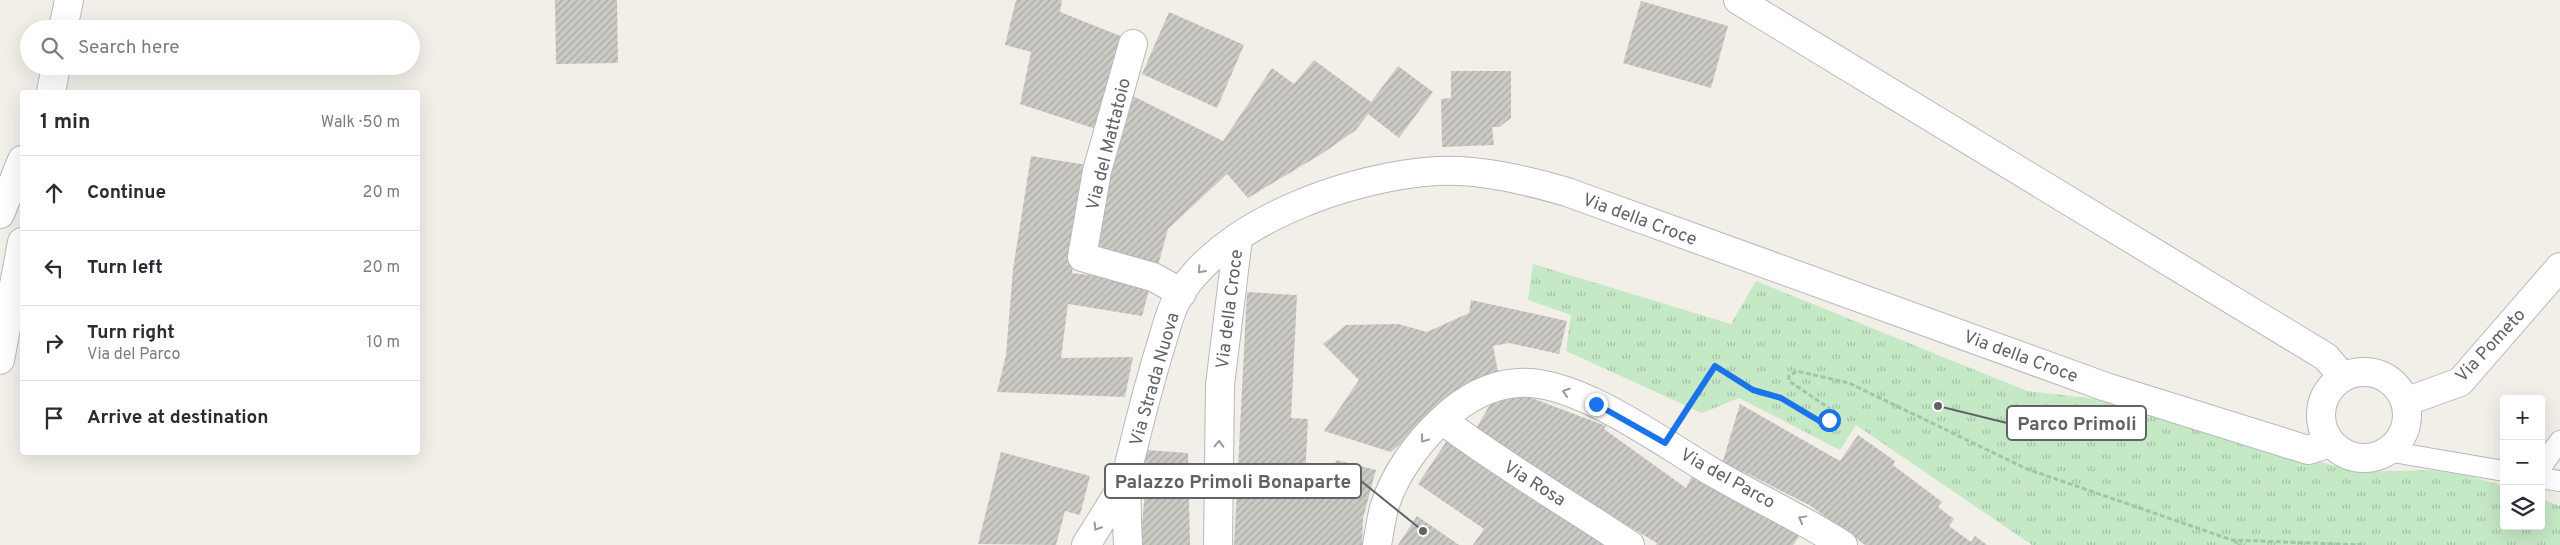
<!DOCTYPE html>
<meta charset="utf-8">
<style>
body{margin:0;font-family:Overpass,sans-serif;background:#f2f2f3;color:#2b2b33}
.controls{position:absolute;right:15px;bottom:15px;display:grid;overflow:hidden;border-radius:5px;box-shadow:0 5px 20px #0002}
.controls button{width:45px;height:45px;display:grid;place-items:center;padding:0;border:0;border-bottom:1px solid #e1e1e2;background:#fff;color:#2b2b33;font:25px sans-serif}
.stop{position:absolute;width:15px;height:15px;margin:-11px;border:4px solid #1a73e8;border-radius:50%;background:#fff}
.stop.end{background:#1a73e8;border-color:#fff;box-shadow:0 1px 5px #0008}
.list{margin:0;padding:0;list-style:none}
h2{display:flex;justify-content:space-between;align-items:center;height:65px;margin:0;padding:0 20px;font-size:21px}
h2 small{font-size:16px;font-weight:400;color:#7c7c81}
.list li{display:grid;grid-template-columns:32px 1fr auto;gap:15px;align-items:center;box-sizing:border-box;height:75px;padding:0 20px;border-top:1px solid #e1e1e2}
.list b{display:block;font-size:19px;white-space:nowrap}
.list p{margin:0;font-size:16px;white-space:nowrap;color:#7c7c81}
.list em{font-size:16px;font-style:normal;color:#7c7c81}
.icon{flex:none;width:28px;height:28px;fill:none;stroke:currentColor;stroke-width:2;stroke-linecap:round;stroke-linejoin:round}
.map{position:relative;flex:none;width:2560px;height:545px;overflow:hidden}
.search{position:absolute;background:#fff;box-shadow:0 5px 20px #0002;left:20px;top:20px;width:400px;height:55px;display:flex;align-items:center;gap:12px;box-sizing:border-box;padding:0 18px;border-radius:28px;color:#7c7c81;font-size:19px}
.panel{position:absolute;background:#fff;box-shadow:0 5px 20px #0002;left:20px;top:90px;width:400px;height:365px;border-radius:5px}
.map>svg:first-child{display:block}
.grass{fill:url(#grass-tufts)}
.building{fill:url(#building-hatch)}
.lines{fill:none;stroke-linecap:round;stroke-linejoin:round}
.lane-casing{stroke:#b5b8bc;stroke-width:22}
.street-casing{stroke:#b5b8bc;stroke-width:30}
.secondary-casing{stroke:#b6babf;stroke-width:30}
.path{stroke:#9cc7a9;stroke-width:3;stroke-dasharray:5 2.5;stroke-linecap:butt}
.lane{stroke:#fff;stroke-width:20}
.street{stroke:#fff;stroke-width:28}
.secondary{stroke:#fff;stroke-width:28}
.oneway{stroke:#979a9d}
.route{stroke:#1a73e8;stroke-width:6}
.labels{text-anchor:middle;stroke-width:4;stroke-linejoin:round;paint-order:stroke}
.street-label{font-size:18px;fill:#5f6368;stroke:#fff}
.leader{fill:none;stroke:#5f6368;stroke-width:2}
.callout-dot{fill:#5f6368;stroke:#fff;stroke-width:2}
.callout{fill:#fff;stroke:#5f6368;stroke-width:2}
.callout-label{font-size:19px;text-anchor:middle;font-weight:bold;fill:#5f6368}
</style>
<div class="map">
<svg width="2560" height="545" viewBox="0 0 2560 545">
<defs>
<pattern id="grass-tufts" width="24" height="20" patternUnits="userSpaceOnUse" patternTransform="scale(1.25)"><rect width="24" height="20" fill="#c5e8c5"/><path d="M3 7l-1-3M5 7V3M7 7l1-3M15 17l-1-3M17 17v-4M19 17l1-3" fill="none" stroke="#a3c0a4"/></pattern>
<pattern id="building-hatch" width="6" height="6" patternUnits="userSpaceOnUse" patternTransform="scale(1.25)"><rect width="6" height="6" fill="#cccac5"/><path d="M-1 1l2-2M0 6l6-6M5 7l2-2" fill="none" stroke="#a9a8a4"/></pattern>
</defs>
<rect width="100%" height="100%" fill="#f1efe8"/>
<!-- grass -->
<path class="grass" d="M1533,264L1731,324L1756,281L2027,391L2097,399L2357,472L2433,470L2473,477L2504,486V526H2541V499L2560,506V545H2032L1856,425L1840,450L1739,398L1702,413L1566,351L1571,315L1528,300Z"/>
<!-- building -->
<path class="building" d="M555,0H617L618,63L556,64Z
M1016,0H1062L1060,12L1123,37L1099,130L1020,104L1031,52L1005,45Z
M1641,1L1728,26L1711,88L1623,63Z
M1169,12L1244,45L1217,108L1142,74Z
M1314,60L1371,102L1398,66L1433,92L1399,138L1368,114L1356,130L1323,153L1248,198L1227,174L1168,229L1156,273L1090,244L1131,95L1223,141L1272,68L1294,84Z
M1451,71H1511V118L1499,127H1492L1494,145L1442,147L1441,99L1451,98Z
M1031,156L1087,165L1072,273L1151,282L1142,316L1068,304L1061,358L1133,357L1125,397L997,392L1006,355L1013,269Z
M1247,292L1297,295L1291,418L1308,419L1304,499H1326L1336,460L1376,470L1363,518L1362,545H1234Z
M1471,300L1567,321L1559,354L1509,343L1493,346L1498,371L1465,388L1391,452L1324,431L1359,380L1323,344L1346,325L1398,324L1427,332L1469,313Z
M1496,394L1529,397L1606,426L1604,429L1686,488L1694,472L1800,535L1793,545H1656L1657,543L1473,434Z
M1740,404L1840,461L1858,435L1895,461L1893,465L1942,502L1938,507L1954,519L1949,526L1971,542L1975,536L1987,545H1865L1809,505L1748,474L1722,464Z
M1450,436L1605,545H1473L1484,529L1418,484Z
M1146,450L1188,453L1190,545H1140L1145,491L1136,490Z
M1001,452L1090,476L1080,515L1065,511L1056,545L978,544Z
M1417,516L1459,545H1398Z"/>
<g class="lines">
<defs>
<path id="lane" d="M2387,451L2504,471
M2541,467L2560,441
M2541,478L2560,481"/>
<path id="street" d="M1738,0L2326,357L2343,377
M1133,44L1097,171L1082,257L1153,277L1182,293
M0,214L22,160
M2321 415a43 43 0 1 1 86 0a43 43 0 1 1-86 0Z
M2405,402L2460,382L2560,267
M1442,420C1502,465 1567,503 1630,545
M1086,545L1127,479
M1128,545C1127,524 1126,502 1127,481C1127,466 1133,451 1136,436C1144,405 1152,373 1162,342C1166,328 1170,312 1177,299C1221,221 1352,176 1437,171C1481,169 1525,180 1567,192L2106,387L2308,450L2331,443
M1218,545L1220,385L1238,238
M1377,545C1379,533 1381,520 1384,508C1394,475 1417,443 1442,420C1463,400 1488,385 1518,383C1576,378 1664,444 1714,473C1757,498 1801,518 1843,545"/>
<path id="secondary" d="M63,29L69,0
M51,92L56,66
M0,360L22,242"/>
</defs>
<!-- lane casing -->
<use href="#lane" class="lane-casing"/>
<!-- street casing -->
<use href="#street" class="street-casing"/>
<!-- secondary casing -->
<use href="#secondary" class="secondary-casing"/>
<!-- path -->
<path class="path" d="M1685,413L1715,366L1753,390L1781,398L1821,422L1829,420L1832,415L1829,408L1789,381V376L1797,371L1849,383L2027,469L2232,540L2362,545
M2233,540L2240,545"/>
<!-- lane -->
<use href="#lane" class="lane"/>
<!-- street -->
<use href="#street" class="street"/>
<!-- secondary -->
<use href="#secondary" class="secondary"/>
</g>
<!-- one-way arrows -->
<defs><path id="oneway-chevron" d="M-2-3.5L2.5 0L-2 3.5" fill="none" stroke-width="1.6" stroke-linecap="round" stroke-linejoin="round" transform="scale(1.25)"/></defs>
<g class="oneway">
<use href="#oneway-chevron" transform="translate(1201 270) rotate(132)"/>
<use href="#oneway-chevron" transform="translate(1566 392) rotate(-162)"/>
<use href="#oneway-chevron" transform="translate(1424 439) rotate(127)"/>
<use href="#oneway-chevron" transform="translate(1219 444) rotate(-89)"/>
<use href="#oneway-chevron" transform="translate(1802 519) rotate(-151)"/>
<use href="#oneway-chevron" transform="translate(1097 527) rotate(122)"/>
</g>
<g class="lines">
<!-- route -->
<path class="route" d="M1596,404L1665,443L1715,366L1753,390L1781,398L1821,422L1829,420"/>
</g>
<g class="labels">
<!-- street labels -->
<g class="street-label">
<text transform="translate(1108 144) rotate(-76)" y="6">Via del Mattatoio</text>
<text transform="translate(1640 219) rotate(20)" y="6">Via della Croce</text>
<text transform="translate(1229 309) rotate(-83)" y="6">Via della Croce</text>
<text transform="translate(2490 345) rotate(-47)" y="6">Via Pometo</text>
<text transform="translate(2021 356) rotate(20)" y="6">Via della Croce</text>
<text transform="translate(1154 379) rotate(-74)" y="6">Via Strada Nuova</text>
<text transform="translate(1728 478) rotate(29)" y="6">Via del Parco</text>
<text transform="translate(1535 483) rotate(32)" y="6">Via Rosa</text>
</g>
</g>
<!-- callouts -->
<path class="leader" d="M1938 406L2007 423M1423 531L1361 481"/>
<g class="callout-dot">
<circle cx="1938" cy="406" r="5"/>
<circle cx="1423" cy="531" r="5"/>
</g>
<g class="callout">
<rect x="2007" y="406" width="139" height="34" rx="5"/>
<rect x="1105" y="464" width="256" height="34" rx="5"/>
</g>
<g class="callout-label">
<text x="2077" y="430">Parco Primoli</text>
<text x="1233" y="488">Palazzo Primoli Bonaparte</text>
</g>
</svg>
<div class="controls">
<button>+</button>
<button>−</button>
<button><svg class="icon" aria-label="layers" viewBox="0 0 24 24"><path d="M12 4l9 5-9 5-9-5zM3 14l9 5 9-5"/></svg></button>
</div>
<div class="stop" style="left:1829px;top:420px"></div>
<div class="stop end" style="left:1596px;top:404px"></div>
<div class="search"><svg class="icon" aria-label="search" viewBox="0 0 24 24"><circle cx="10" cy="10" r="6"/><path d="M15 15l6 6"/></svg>Search here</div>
<section class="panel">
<h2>1 min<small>Walk · 50 m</small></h2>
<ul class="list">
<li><svg class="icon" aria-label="ahead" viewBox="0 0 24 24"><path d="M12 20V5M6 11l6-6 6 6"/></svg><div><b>Continue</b></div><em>20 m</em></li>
<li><svg class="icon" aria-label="left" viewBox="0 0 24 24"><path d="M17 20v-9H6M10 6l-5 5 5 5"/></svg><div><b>Turn left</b></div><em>20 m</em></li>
<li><svg class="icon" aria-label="right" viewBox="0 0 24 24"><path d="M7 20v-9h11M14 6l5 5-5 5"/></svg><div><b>Turn right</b><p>Via del Parco</p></div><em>10 m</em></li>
<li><svg class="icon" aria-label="arrive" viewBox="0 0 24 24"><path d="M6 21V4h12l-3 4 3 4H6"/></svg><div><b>Arrive at destination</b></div></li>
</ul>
</section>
</div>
